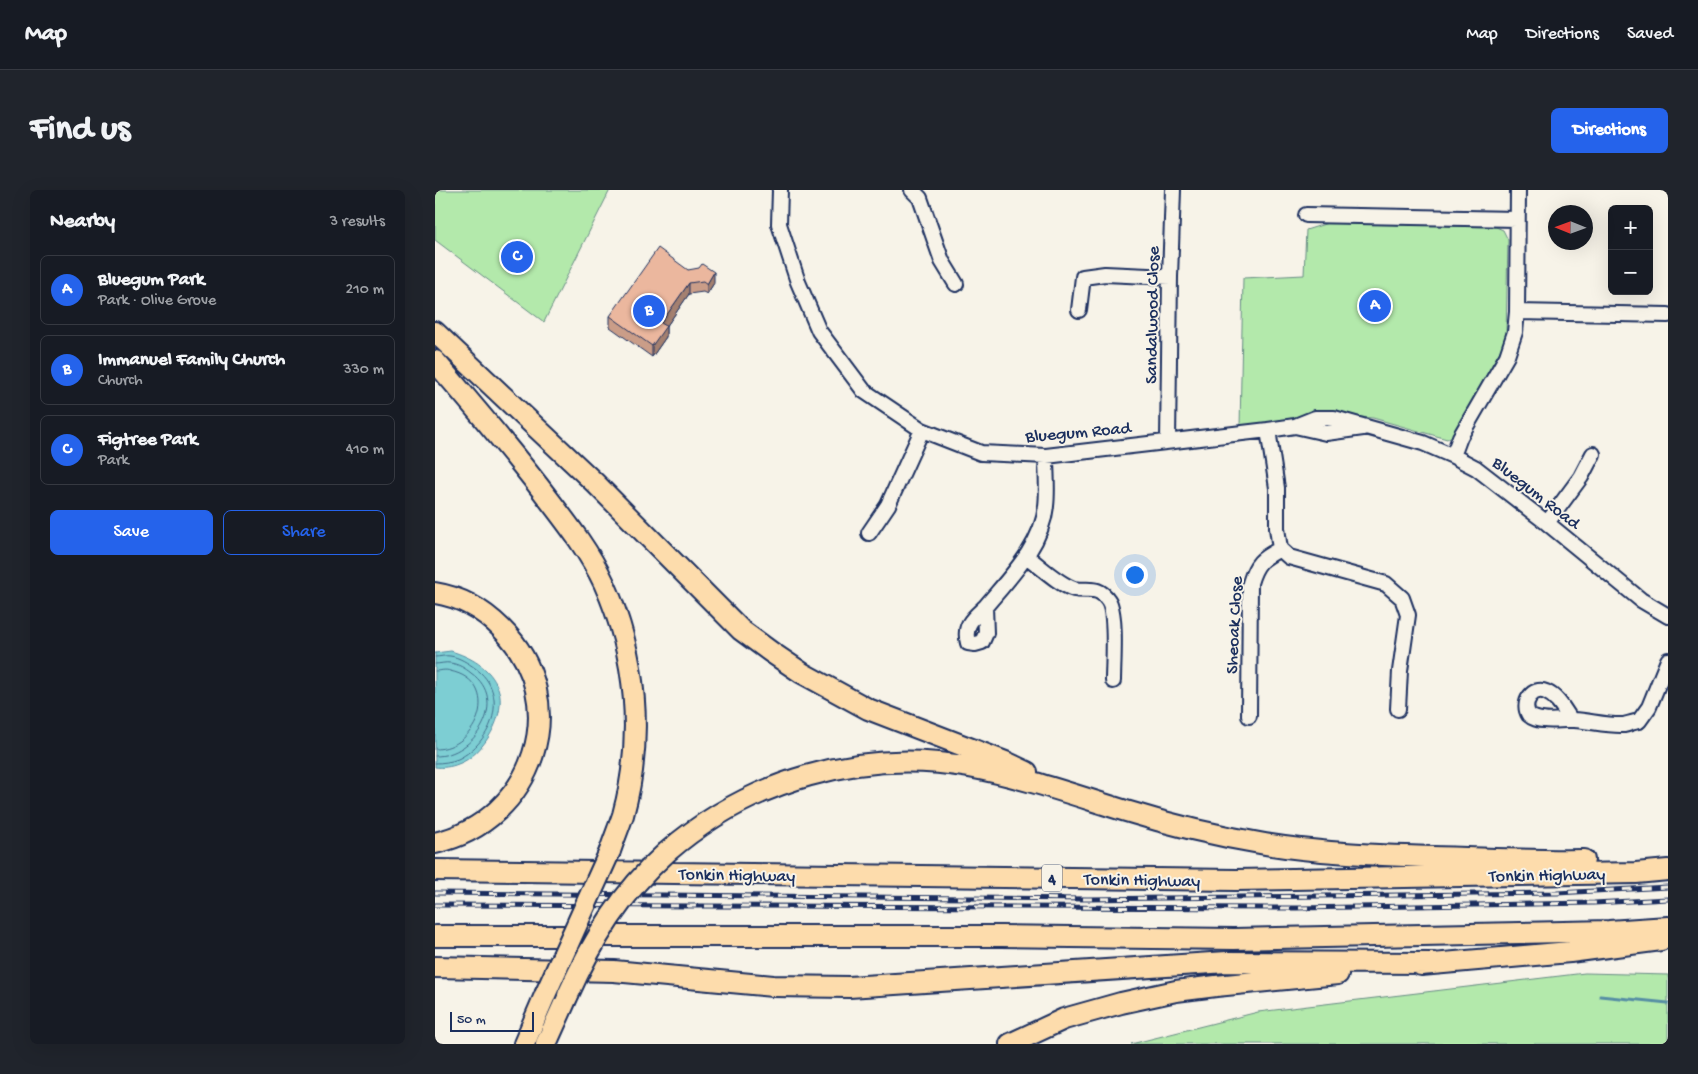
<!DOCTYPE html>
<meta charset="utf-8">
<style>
body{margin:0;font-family:"Gochi Hand",sans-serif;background:#20242c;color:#f1f3f6}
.controls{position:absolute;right:15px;top:15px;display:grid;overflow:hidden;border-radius:8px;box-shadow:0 5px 20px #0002}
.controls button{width:45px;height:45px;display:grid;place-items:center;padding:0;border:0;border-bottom:1px solid #363941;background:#171b24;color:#f1f3f6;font:25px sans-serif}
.compass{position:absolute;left:1113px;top:15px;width:45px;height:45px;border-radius:50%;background:#171b24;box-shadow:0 5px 20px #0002;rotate:271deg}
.scale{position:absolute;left:15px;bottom:12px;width:84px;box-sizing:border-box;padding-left:5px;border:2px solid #1b2f5e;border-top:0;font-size:14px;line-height:18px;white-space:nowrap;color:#1b2f5e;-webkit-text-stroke:4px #f7f3e8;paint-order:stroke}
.you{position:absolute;left:699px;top:384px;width:18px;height:18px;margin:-12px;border:4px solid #fff;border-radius:50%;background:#1a73e8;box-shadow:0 0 0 8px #1a73e833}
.badge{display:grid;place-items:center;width:32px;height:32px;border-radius:50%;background:#2563eb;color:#fff;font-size:16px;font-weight:700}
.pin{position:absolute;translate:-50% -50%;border:2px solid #fff;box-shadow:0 1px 5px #0006}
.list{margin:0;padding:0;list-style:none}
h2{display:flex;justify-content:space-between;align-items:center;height:65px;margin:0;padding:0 20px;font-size:21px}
h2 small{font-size:16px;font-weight:400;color:#9ea1a6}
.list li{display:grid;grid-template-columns:32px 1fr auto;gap:15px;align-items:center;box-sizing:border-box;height:70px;margin:0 10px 10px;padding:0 10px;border:1px solid #363941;border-radius:8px}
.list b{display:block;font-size:19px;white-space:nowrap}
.list p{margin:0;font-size:16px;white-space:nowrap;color:#9ea1a6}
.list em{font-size:16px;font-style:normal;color:#9ea1a6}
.actions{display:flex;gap:10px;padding:15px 20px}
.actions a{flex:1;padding:11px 0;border:1px solid #2563eb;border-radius:8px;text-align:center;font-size:18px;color:#2563eb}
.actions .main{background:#2563eb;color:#fff}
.map{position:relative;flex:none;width:1233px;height:854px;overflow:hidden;border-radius:8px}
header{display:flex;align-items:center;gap:30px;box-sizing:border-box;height:70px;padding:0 25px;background:#171b24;border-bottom:1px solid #363941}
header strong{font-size:24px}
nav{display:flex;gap:28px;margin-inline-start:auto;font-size:18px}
.intro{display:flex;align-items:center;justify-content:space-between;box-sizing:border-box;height:120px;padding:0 30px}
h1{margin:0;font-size:35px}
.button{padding:12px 22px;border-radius:8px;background:#2563eb;color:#fff;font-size:18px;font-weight:700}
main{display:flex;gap:30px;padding:0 30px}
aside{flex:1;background:#171b24;border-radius:8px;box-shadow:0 5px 20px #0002}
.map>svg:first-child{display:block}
.green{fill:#b3e9ab;stroke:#678c84}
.water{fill:#7dced3;stroke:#568ea4}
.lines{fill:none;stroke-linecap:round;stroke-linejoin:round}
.shore{stroke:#426f8d;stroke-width:1}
.stream{stroke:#568ea4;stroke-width:3}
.minor-casing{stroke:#1b2f5e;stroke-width:18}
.highway-casing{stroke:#1b2f5e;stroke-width:24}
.minor{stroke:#f7f3e8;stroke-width:14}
.highway{stroke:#fddcac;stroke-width:20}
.rail-casing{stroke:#1b2f5e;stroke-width:5}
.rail{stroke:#f7f3e8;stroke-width:3;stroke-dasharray:9;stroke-linecap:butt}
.highway-bridge-casing{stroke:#1b2f5e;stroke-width:24;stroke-linecap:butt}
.highway-bridge{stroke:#fddcac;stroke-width:20}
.wall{fill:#ca9d88;stroke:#1b2f5e}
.shaded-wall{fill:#a4806f;stroke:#1b2f5e}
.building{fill:#ebb79e;stroke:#1b2f5e}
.labels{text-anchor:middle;stroke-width:4;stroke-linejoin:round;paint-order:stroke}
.shield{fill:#f7f3e8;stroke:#5d6a87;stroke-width:1}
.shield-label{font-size:16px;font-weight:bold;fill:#1b2f5e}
.street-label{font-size:18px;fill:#1b2f5e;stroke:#f7f3e8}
</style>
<header>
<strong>Map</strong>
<nav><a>Map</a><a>Directions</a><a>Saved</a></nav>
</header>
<div class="intro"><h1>Find us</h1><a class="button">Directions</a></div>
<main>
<aside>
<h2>Nearby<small>3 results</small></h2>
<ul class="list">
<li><span class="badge">A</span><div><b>Bluegum Park</b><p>Park · Olive Grove</p></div><em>210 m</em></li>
<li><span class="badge">B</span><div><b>Immanuel Family Church</b><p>Church</p></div><em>330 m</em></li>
<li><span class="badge">C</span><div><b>Figtree Park</b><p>Park</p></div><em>410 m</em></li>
</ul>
<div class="actions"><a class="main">Save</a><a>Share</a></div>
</aside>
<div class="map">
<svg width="1233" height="854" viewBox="0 0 1233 854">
<rect width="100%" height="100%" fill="#f7f3e8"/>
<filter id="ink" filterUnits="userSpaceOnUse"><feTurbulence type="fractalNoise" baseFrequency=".02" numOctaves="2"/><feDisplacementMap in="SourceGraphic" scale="10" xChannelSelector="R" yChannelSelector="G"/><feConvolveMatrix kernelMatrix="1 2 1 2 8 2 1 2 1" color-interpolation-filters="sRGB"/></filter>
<g filter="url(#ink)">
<!-- green -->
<path class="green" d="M0,0H175L109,132L0,50Z
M893,33L1061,37L1068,40L1073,50L1071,144L1066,159L1017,246L1012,249L938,228L887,224L872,228L805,237L808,88L869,85L871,40Z
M1150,783L1233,785V854H696L823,822Z"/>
<!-- water -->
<path class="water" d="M16,461C35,467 55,477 63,498C73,524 48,566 23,574C16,577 7,578 0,577V463Z"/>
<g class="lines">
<!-- shore -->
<path class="shore" d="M0,467C5,467 11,465 15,466C24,467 33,473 40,478C75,503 58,552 23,569C16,572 7,573 0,573
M0,474C5,474 11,472 15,473C23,474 30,478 36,483C75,510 40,567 0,566
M0,481C5,481 11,479 15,481C68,492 43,560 0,559"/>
<!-- stream -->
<path class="stream" d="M1165,806L1233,813"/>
<defs>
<path id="minor" d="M345,0L344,34L363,92L384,141L429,201L487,240L546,263L611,266L833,240L860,236L880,228H899L988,253L1018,266L1041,278L1112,333L1206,410L1233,426
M477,0L485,8L507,71L521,94
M871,25L1082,29
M644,120L648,87L670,84L735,87
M1082,122L1233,125
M860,236L891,243L928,238
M833,240L842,298V338L845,359L854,367L951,394L967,408L973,425L965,481L963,519
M733,251L735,87L738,0
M1018,266L1025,247L1072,166L1080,142L1082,122L1083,0
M1112,333L1146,287L1158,264
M434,343L453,315L487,240
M591,366C604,375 623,394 639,399C653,402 663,395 673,410C682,422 678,475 678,491
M550,417C538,428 528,435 533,453L540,454L547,452L551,443L550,417C574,388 607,356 611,316C613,300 611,283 611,266
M814,526L815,393C821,373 826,369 845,359
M1136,530C1129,520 1123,507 1111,502C1098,496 1086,513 1094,525C1097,528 1104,530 1108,530C1118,532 1129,529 1139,530C1155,531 1173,536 1189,535C1193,534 1199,532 1204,531L1214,517L1233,470"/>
<path id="highway" d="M0,142L160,293L306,440L336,462L367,483L433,519L573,573L592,582
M0,171C39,217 79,263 115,311C135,337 155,363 169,393C202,466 209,548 188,625C184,637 179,649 175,661
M0,403C25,407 48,420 66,438C140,511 99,631 0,653
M232,662C315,590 426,558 534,577C588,587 639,605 691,621C736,635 783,646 830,654C885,663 941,665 997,667C1047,668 1098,671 1149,670
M0,680L801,690L1201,683L1233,680
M0,746H565L799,749L1174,741L1233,737
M986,775L1135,762L1226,750
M0,777L179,781L338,796L414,797L792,772L998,773
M89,854L110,805
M111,854L133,805
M575,854L629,829L686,813L741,801L781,796L903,784"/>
</defs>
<!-- minor casing -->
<use href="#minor" class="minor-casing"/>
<!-- highway casing -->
<use href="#highway" class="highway-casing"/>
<!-- minor -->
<use href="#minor" class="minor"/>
<!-- highway -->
<use href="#highway" class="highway"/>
<defs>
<path id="rail" d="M0,703L653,709L1122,703L1233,697
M0,715L862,718L1159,713L1233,709"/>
</defs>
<!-- rail casing -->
<use href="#rail" class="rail-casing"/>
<!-- rail -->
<use href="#rail" class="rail"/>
<defs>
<path id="highway-bridge" d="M110,805L175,661
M133,805C157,751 187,702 232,662"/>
</defs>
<!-- highway-bridge casing -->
<use href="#highway-bridge" class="highway-bridge-casing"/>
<!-- highway-bridge -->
<use href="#highway-bridge" class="highway-bridge"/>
</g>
<!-- wall -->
<path class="wall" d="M253,80L279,93L272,104L268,102L254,104L231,137V147L217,167L175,137V126Z"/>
<!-- shaded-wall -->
<path class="shaded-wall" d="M279,82V93L272,104V94Z
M254,93V104L231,137V147L217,167V156L226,133Z"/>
<!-- building -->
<path class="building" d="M223,58L253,80L264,78L267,74L279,82L272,94L268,91L254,93L226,133L231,136L217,156L175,126Z"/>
</g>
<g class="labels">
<!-- shield labels -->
<rect class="shield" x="607" y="674.5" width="20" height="27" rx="4"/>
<g class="shield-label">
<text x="617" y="694">4</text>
</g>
<!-- street labels -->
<g class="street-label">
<text transform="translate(716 125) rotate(-89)" y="6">Sandalwood Close</text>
<text transform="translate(643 241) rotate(-5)" y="6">Bluegum Road</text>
<text transform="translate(1102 302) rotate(38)" y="6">Bluegum Road</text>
<text transform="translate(798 435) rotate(-87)" y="6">Sheoak Close</text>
<text transform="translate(302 684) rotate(1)" y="6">Tonkin Highway</text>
<text transform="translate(1112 684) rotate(-1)" y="6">Tonkin Highway</text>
<text transform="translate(707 689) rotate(1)" y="6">Tonkin Highway</text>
</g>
</g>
</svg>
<div class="controls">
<button>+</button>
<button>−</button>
</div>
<svg class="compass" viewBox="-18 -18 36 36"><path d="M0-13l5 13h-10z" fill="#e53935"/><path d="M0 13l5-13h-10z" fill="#9ea1a6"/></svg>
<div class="scale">50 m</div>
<div class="you"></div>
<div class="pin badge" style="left:940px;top:116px">A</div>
<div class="pin badge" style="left:214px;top:121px">B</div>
<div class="pin badge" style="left:82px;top:67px">C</div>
</div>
</main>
